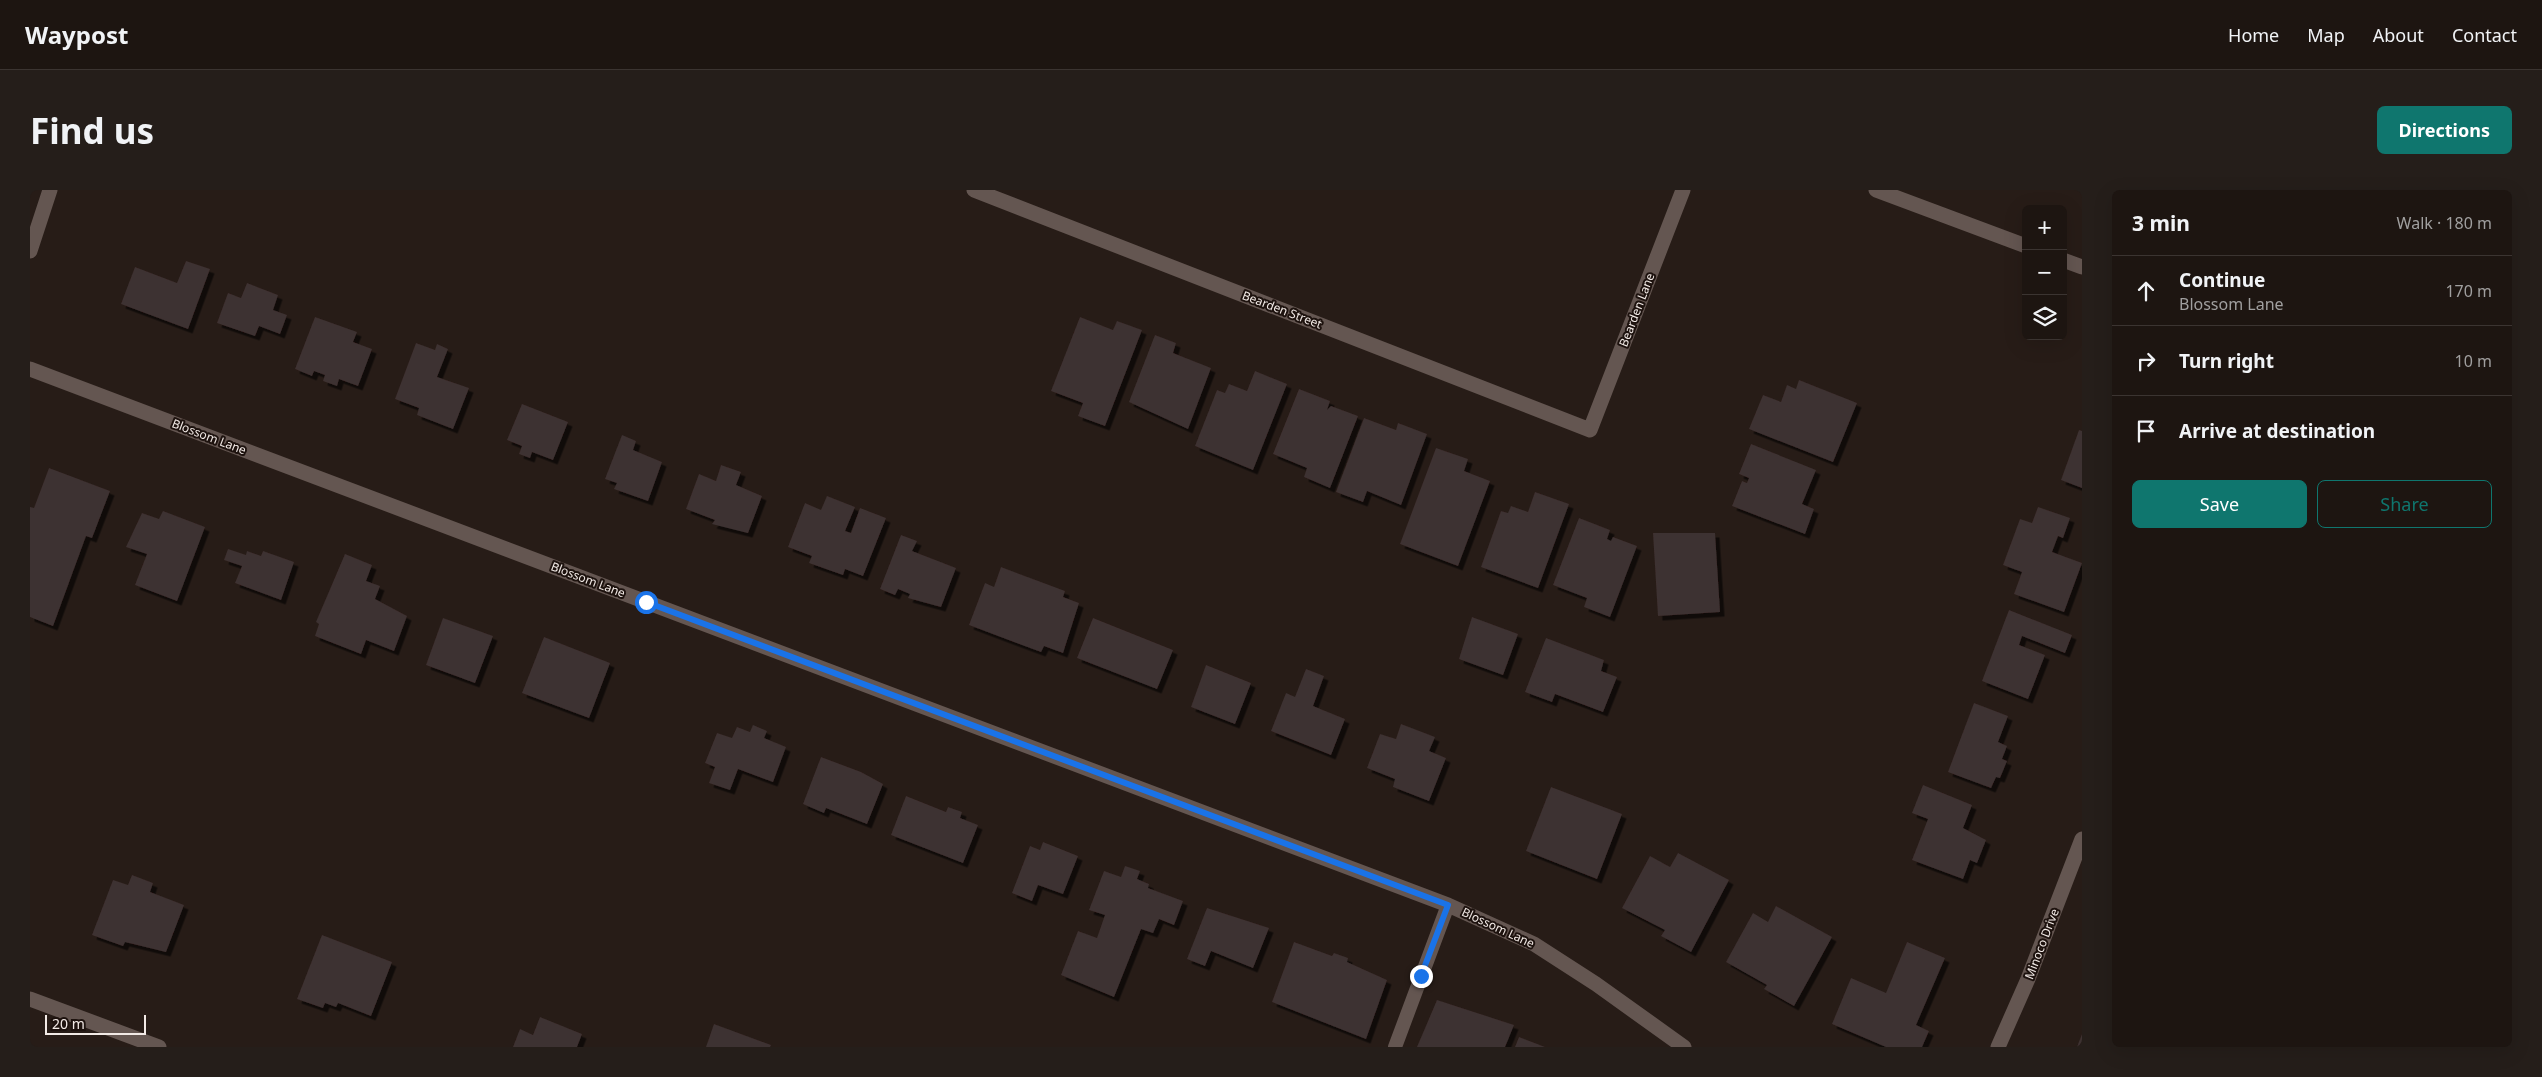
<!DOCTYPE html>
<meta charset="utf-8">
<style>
body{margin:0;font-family:"Noto Sans",sans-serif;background:#251e1a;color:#f1f3f6}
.controls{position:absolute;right:15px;top:15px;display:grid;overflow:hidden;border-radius:8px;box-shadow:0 5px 20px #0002}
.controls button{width:45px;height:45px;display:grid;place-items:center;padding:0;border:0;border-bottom:1px solid #3b3431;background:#1d1511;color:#f1f3f6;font:25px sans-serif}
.scale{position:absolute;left:15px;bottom:12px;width:101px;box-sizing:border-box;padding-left:5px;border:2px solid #f2eae6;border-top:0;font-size:14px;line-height:18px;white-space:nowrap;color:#f2eae6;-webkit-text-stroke:4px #1d120e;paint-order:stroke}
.stop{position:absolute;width:15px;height:15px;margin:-11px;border:4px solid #1a73e8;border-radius:50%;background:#fff}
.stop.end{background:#1a73e8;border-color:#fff;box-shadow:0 1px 5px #0008}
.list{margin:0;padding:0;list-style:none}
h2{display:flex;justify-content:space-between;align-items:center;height:65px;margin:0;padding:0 20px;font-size:21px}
h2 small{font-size:16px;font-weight:400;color:#a09f9f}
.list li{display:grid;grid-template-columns:32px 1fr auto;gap:15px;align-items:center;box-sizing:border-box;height:70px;padding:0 20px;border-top:1px solid #3b3431}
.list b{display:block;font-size:19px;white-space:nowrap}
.list p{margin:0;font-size:16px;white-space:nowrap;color:#a09f9f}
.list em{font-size:16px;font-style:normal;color:#a09f9f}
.actions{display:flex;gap:10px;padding:15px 20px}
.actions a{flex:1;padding:11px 0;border:1px solid #0f766e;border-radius:8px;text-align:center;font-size:18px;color:#0f766e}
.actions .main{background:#0f766e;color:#fff}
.icon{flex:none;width:28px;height:28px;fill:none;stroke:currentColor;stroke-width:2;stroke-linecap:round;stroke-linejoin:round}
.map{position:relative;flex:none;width:2052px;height:857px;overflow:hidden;border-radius:8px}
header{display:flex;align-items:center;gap:30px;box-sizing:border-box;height:70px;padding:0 25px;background:#1d1511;border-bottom:1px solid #3b3431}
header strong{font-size:24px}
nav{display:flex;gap:28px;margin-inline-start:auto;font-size:18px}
.intro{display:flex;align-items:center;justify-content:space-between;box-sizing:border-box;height:120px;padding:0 30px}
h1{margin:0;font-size:35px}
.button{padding:12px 22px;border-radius:8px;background:#0f766e;color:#fff;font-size:18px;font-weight:700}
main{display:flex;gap:30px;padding:0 30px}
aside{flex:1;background:#1d1511;border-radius:8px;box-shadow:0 5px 20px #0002}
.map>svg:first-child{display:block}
.building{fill:#3e3030;filter:url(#shadow)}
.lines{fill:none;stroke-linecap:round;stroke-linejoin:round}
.lane{stroke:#645651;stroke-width:14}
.street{stroke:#645651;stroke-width:15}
.secondary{stroke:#645651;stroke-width:15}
.route{stroke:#1a73e8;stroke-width:6}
.labels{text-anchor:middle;stroke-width:4;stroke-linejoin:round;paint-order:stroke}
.street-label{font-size:12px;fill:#f2eae6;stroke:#1d120e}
</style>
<header>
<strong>Waypost</strong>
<nav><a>Home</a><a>Map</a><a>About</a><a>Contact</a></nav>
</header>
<div class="intro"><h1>Find us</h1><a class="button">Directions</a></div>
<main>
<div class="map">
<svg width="2052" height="857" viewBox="0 0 2052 857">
<defs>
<filter id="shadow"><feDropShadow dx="4.5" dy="4.5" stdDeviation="0" flood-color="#0009"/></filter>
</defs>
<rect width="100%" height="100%" fill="#271c17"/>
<!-- building -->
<path class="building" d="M156,71L180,79L158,139L91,114L105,77L147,93Z
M217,93L248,105L243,120L257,125L250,144L229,136L225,146L187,133L198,103L211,108Z
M285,127L327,142L323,152L342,159L328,196L309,189L307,196L293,191L295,185L284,181L282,186L265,179Z
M1050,127L1083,140L1087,131L1112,140L1075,236L1048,226L1053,213L1021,201Z
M1125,145L1146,153L1143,163L1181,178L1158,239L1099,212Z
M386,153L405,160L407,154L418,159L407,187L439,198L423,239L387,225L389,218L365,209Z
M1225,181L1257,194L1223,280L1165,256L1187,200L1195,203L1199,194L1217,201Z
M1769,190L1827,213L1803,272L1719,239L1733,205L1751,212L1757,195L1766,199Z
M1269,199L1300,211L1297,220L1301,216L1328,226L1300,298L1274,287L1277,278L1243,264Z
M492,214L538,232L523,270L502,262L500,268L489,264L492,256L477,250Z
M1334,228L1366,240L1368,233L1397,244L1371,315L1337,301L1333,312L1306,302Z
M2049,240L2052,241V298L2031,290Z
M592,245L606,251L603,260L632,272L618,311L584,299L587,293L575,289Z
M1721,254L1786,280L1772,314L1784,319L1775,344L1702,316L1712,291L1717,293L1719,288L1709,284Z
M1406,258L1438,269L1434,281L1460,291L1428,376L1370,354Z
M691,275L711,282L706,295L732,306L718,343L682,334L685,330L656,319L669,284L686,291Z
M19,278L80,301L62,348L56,346L23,436L0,427V317L4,318Z
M1505,302L1539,314L1508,398L1451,377L1471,321L1478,323L1481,316L1498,322Z
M797,306L825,317L815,341L821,343L830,318L856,328L833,386L815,379L813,385L779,373L782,366L758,357L775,313L791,320Z
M2008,317L2040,328L2033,348L2028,346L2022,362L2052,373L2034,422L1984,404L1992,382L1973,375L1990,329L2002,333Z
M133,321L175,337L147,411L105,395L117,364L96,357L112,323L129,329Z
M1549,328L1580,340L1577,349L1581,351L1583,347L1607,356L1580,427L1554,417L1557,408L1523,395Z
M1623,343H1685L1690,422L1628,426Z
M871,345L887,351L882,361L926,378L911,417L878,408L880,404L868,399L865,405L850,399Z
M198,359L216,365L217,361L231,366L233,361L264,372L251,410L205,393L212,376L194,370Z
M315,364L342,375L336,391L350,396L345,409L377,426L364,461L336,450L331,464L285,446L289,434L286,432Z
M971,377L1035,401L1033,407L1049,413L1033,463L1014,456L1011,462L939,435L955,393L964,397Z
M1979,420L2042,445L2035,463L1992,446L1989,455L2015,465L1998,509L1952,491Z
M1442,427L1488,444L1473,485L1429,469Z
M413,428L463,446L445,493L396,475Z
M1063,428L1143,460L1127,499L1047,468Z
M514,447L580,473L559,528L492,503Z
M1516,448L1574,470L1571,481L1587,487L1573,522L1525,504L1522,512L1495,502Z
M1176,475L1221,493L1205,534L1161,517Z
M1276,479L1294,486L1283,516L1315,529L1301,565L1241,541L1256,503L1265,507Z
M1944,513L1978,526L1968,552L1977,556L1972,569L1977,571L1970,588L1966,587L1961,598L1918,582Z
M1371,534L1405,547L1399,561L1416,568L1399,611L1363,597L1365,589L1337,578L1350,544L1366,549Z
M723,535L737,541L734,548L756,557L743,592L708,579L700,600L679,593L685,577L675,573L687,543L702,548L707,537L720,542Z
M791,567L831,582L853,594L837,634L796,618L794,623L773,614Z
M1893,595L1942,615L1933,638L1956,650L1947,673L1940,670L1933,689L1882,670L1898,629L1882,623Z
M1521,597L1592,624L1567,689L1496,661Z
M876,606L916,622L918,617L932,622L930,628L948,635L933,673L861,645Z
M1013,652L1048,666L1033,704L1008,695L1002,711L982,703L1000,656L1010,660Z
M1648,663L1699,690L1661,762L1631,746L1635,740L1592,718L1620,666L1640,677Z
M1095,676L1110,681L1107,689L1119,694L1118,698L1153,711L1144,735L1129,729L1123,743L1111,739L1084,807L1031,785L1048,741L1067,748L1075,725L1059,720L1074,681L1091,687Z
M102,685L123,693L120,702L154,715L136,762L95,752L93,756L62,745L83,690L98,695Z
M1746,716L1802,747L1764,816L1734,799L1737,795L1696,772L1723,723L1738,732Z
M1177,718L1239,738L1223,778L1181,761L1175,776L1157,769Z
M292,745L362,772L341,826L308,813L306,817L295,813L293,818L267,809Z
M1264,752L1302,766L1304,763L1318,768L1317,772L1357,790L1336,849L1242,812Z
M1877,752L1915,768L1886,835L1899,841L1892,857H1856L1802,834L1821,788L1856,803Z
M1407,810L1484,835L1475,857H1387Z
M510,827L552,844L547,857H483L490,839L503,845Z
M684,834L741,855L740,857H676Z
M2052,844V857H2047Z
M1489,847L1515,857H1485Z"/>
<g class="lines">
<!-- lane -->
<path class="lane" d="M1365,857L1418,715"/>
<!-- street -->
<path class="street" d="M944,0L1560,240L1653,0
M1846,0L1996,56
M0,61L20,0
M2033,70L2052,77
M0,179L1418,715L1504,754L1566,794L1654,857
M0,809L129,857"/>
<!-- secondary -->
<path class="secondary" d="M1968,857L1998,789L2052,649"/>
</g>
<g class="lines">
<!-- route -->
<path class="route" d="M616,412L1418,715L1391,786"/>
</g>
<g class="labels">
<!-- street labels -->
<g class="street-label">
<text transform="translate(1252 120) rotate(21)" y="4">Bearden Street</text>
<text transform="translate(1607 120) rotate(-69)" y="4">Bearden Lane</text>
<text transform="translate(179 247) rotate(21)" y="4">Blossom Lane</text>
<text transform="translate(558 390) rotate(21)" y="4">Blossom Lane</text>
<text transform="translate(1468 738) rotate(25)" y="4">Blossom Lane</text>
<text transform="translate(2012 754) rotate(-69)" y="4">Minoco Drive</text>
</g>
</g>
</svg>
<div class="controls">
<button>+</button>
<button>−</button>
<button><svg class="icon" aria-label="layers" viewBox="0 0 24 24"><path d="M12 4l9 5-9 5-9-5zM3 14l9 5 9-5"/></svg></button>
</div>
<div class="scale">20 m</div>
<div class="stop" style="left:616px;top:412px"></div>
<div class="stop end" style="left:1391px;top:786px"></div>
</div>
<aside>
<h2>3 min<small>Walk · 180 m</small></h2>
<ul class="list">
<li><svg class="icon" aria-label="ahead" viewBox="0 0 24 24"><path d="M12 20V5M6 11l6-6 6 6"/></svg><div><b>Continue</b><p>Blossom Lane</p></div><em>170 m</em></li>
<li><svg class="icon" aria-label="right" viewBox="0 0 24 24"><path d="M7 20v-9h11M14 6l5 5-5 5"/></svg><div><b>Turn right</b></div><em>10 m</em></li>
<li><svg class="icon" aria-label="arrive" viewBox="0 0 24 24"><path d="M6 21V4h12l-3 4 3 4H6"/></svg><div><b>Arrive at destination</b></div></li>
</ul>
<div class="actions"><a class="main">Save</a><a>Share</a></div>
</aside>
</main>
